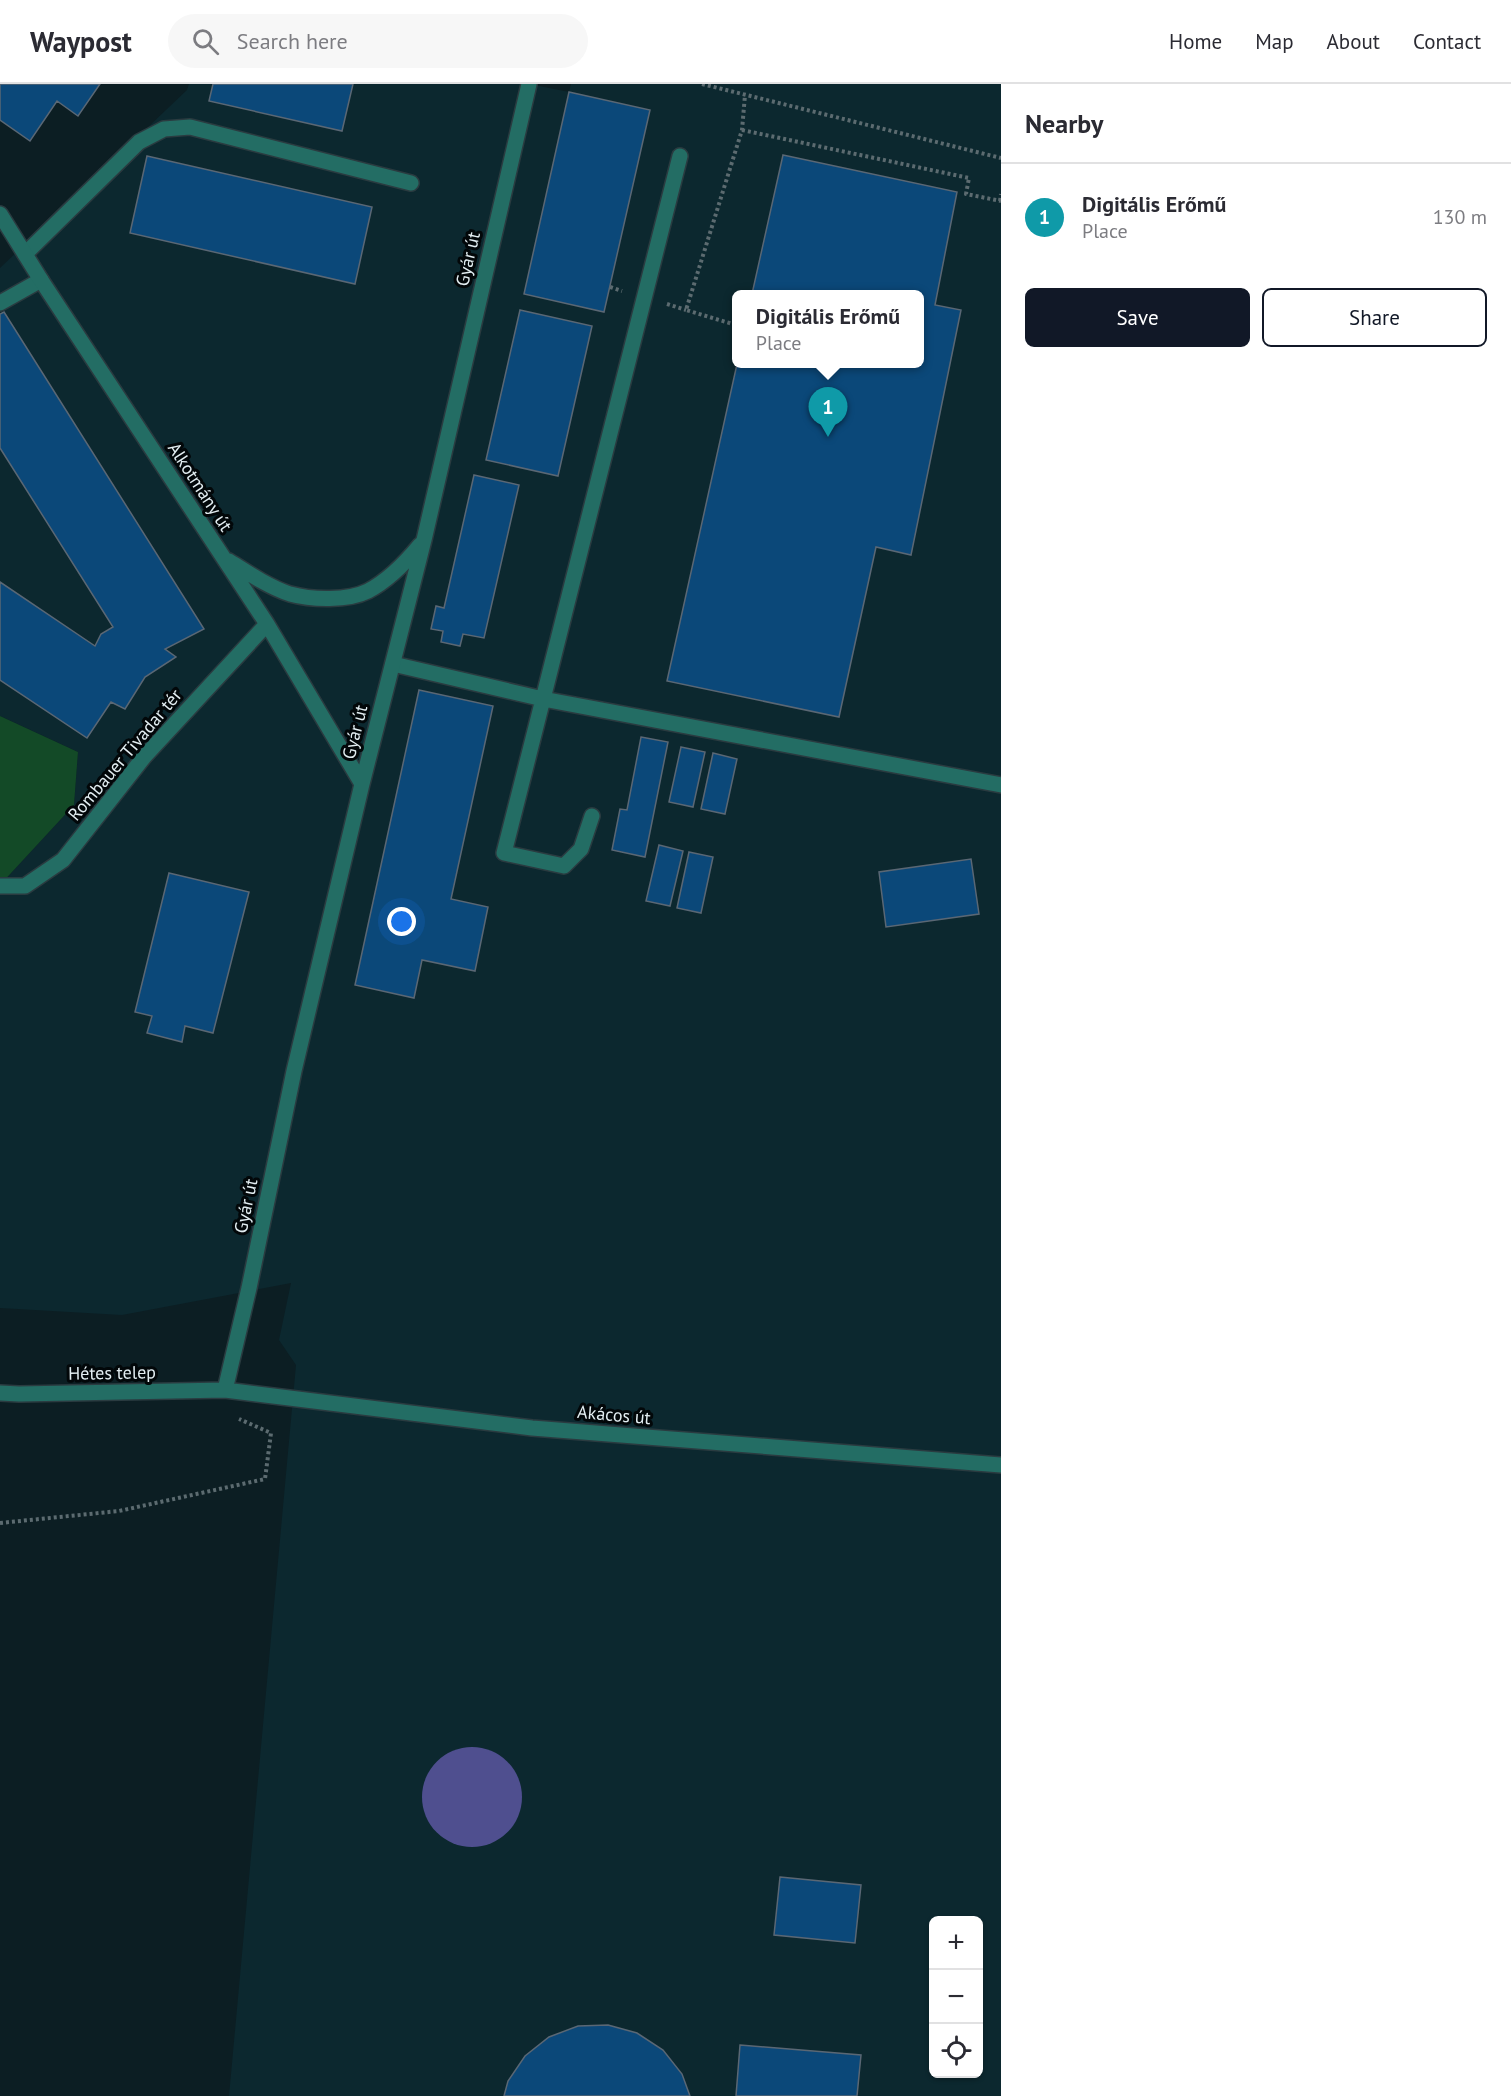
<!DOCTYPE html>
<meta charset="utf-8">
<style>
body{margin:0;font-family:"PT Sans",sans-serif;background:#f7f7f7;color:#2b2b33}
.controls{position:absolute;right:18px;bottom:18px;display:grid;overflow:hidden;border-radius:9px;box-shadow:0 2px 4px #0004}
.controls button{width:54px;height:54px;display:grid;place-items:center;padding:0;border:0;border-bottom:2px solid #e1e1e2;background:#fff;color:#2b2b33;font:30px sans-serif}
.you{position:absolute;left:402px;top:838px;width:21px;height:21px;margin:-15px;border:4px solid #fff;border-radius:50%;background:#1a73e8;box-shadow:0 0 0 9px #1a73e833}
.badge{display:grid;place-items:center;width:39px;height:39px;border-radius:50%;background:#111827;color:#fff;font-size:20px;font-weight:700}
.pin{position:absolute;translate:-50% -50px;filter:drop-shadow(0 2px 3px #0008)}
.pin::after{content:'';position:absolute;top:32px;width:21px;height:18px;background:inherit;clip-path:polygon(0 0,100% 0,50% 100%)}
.popup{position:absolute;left:732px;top:206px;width:192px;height:78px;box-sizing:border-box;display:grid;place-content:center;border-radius:9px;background:#fff;filter:drop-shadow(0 2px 4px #0005);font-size:20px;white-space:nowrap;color:#7c7c81}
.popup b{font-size:22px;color:#2b2b33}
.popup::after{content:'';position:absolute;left:50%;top:100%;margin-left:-12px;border:12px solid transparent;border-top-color:#fff}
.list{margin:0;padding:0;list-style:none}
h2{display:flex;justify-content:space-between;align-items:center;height:78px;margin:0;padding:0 24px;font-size:26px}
h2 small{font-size:20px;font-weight:400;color:#7c7c81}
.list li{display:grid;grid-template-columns:39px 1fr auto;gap:18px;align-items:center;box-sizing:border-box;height:108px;padding:0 24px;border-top:2px solid #e1e1e2}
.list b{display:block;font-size:22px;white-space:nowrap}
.list p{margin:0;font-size:20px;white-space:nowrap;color:#7c7c81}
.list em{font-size:20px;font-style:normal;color:#7c7c81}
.actions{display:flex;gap:12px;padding:18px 24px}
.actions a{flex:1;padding:14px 0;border:2px solid #111827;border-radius:9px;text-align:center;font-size:21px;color:#111827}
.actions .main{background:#111827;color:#fff}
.icon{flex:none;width:33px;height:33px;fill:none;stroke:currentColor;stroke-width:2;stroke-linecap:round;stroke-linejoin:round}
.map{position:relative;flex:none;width:1001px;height:2012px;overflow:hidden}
header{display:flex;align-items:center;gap:36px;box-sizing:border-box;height:84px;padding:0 30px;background:#fff;border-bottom:2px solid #e1e1e2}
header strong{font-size:28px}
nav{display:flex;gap:33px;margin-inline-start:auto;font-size:21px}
.search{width:420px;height:54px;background:#f7f7f7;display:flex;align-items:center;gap:15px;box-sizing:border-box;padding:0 21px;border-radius:33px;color:#7c7c81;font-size:22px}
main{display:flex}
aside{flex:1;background:#fff}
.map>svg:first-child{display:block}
.built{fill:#0c282f;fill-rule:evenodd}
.green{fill:#134a27}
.water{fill:#4f4f8f}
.building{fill:#0b4879;stroke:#5a6774;stroke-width:1.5}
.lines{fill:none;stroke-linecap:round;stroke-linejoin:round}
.service-casing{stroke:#2a3b40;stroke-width:18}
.minor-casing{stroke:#2a3b40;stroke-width:18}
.path{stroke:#5c6b70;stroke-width:4;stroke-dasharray:3 3;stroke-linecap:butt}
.service{stroke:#236d64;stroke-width:15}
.minor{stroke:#236d64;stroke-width:15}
.labels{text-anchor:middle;stroke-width:6;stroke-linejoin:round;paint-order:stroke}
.street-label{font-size:18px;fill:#e3eef2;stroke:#020709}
</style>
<header>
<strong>Waypost</strong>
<div class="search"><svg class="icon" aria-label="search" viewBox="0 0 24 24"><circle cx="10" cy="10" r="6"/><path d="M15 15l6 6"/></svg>Search here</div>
<nav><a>Home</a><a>Map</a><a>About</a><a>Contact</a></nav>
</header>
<main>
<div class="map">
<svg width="1001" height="2012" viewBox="0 0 1001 2012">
<rect width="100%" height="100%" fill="#0c1e23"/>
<!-- built -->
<path class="built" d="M189,0H529L569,8L571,0H1001V2012H229L296,1281L279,1256L291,1199L122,1231L0,1224V801L74,721L78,668L0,632V184L187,6ZM736,210H920V280H736ZM934,1836H978V1990H934Z"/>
<!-- green -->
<path class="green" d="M0,632L78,668L74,721L0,801Z"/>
<!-- water -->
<path class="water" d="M422 1713a50 50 0 1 1 100 0a50 50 0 1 1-100 0Z"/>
<!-- building -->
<path class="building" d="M0,0H100L78,32L57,17L30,57L0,36Z
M213,0H353L342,47L209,17Z
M569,8L650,26L604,228L524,210Z
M783,71L957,108L935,221L961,226L911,471L876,463L839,633L667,597L737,280H920V210H752Z
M147,72L372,123L355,200L130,149Z
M520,226L592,242L558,392L486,376Z
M4,228L204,545L165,565L176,573L145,593L125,625L111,618L87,654L0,596V498L95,562L101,550L113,543L0,364V230Z
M474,391L519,401L484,554L463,550L460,562L441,558L443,547L431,545L436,522L444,524Z
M419,606L493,622L451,815L488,823L475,887L422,876L414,914L355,901Z
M641,653L668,658L645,773L612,766L620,725L627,726Z
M681,663L705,668L693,723L669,718Z
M713,669L737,675L725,730L701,725Z
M659,761L683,767L670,822L646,817Z
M689,768L713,773L701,829L677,824Z
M971,775L979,830L886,843L879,788Z
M169,789L249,808L213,949L185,942L182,958L147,949L152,932L135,928Z
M780,1793L861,1801L855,1859L774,1851Z
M608,1941L637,1949L663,1966L682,1990L690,2012H504L508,1997L525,1972L549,1953L578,1942Z
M740,1961L861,1971L857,2012H736Z"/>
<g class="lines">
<defs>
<path id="service" d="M680,72L543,615L1001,701
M25,170L139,58L164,45L190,43L411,99
M0,219L41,196
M393,580L543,615L504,769L564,782L581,765L592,732"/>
<path id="minor" d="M0,130L41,196L267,540L362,700
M229,477C248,489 269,503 290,510C312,516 348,517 368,507C389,496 406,478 420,461
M0,802H25L63,776L144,673L267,540
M225,1306L249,1204L294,987L362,700L424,456L529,0
M0,1309L19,1310L225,1306L532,1344L1001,1381"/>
</defs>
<!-- service casing -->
<use href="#service" class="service-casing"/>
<!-- minor casing -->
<use href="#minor" class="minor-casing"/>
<!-- path -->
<path class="path" d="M702,0L1001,74
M742,46L969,94L966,110L1001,117
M1000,117L1001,110
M610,203L622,207
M667,220L686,226
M736,241L686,226L742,46L745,11
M0,1439L119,1427L265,1395L271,1349L239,1335"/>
<!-- service -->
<use href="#service" class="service"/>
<!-- minor -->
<use href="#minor" class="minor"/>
</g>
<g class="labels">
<!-- street labels -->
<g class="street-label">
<text transform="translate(468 175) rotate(-77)" y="6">Gyár út</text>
<text transform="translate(200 403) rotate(57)" y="6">Alkotmány út</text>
<text transform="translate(355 648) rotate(-76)" y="6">Gyár út</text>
<text transform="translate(125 671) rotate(-50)" y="6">Rombauer Tivadar tér</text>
<text transform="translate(246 1122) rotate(-78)" y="6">Gyár út</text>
<text transform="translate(112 1289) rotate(-1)" y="6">Hétes telep</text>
<text transform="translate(614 1331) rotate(5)" y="6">Akácos út</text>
</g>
</g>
</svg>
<div class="controls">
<button>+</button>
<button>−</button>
<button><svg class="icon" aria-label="locate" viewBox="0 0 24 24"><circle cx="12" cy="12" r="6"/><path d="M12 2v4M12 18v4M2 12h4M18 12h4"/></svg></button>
</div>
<div class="you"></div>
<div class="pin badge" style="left:828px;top:353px;background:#0f9aa8">1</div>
<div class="popup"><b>Digitális Erőmű</b>Place</div>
</div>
<aside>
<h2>Nearby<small></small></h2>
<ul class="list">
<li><span class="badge" style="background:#0f9aa8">1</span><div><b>Digitális Erőmű</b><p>Place</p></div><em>130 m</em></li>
</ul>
<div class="actions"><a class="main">Save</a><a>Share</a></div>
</aside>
</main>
